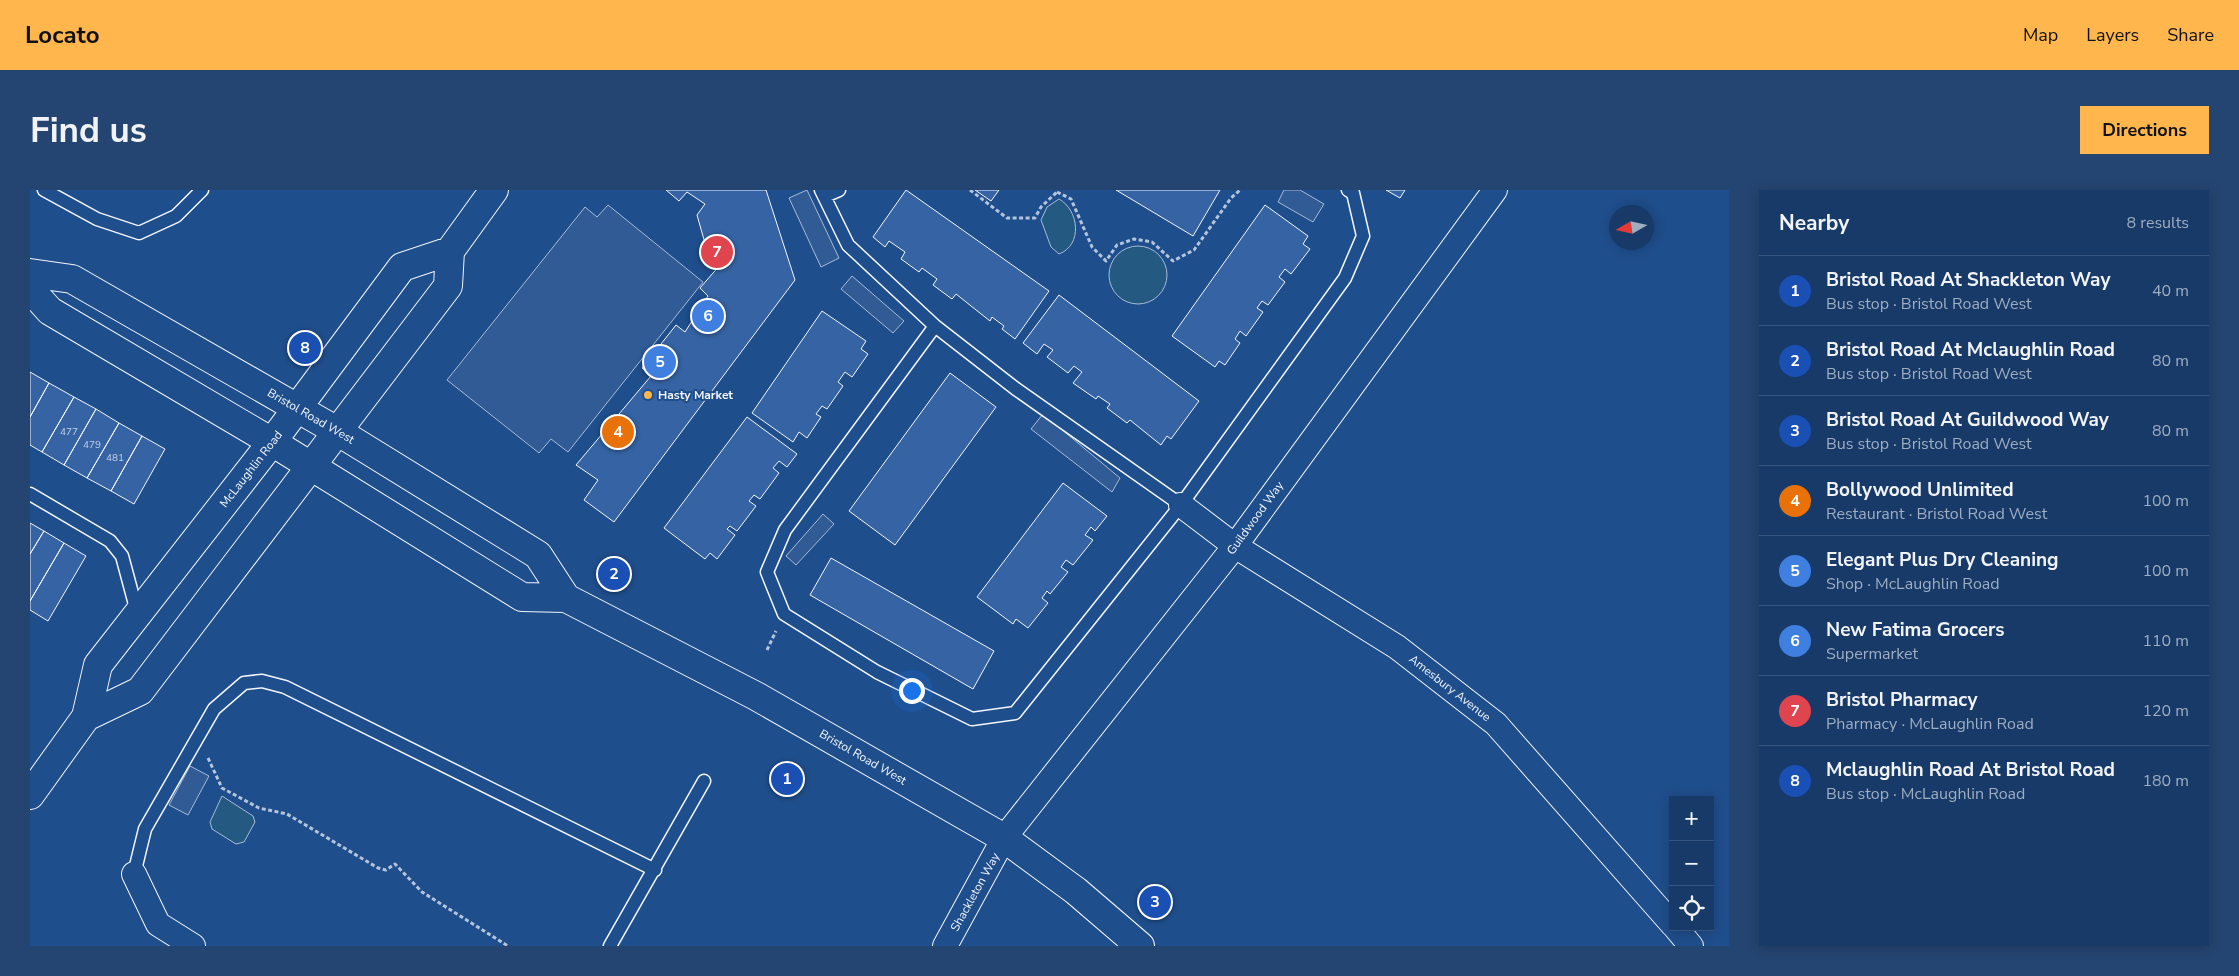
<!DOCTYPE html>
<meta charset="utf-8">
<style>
body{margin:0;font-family:"Nunito Sans",sans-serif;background:#244571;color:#f1f3f6}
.controls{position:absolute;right:15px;bottom:15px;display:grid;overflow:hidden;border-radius:0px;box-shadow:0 2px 12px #0003}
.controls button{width:45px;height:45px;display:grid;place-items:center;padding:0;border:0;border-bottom:1px solid #36547d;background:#173a69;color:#f1f3f6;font:25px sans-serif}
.compass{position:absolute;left:1579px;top:15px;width:45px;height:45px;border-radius:50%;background:#173a69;box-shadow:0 2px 12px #0003;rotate:261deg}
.you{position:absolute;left:881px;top:500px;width:18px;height:18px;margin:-12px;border:4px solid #fff;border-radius:50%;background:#1a73e8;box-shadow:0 0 0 8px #1a73e833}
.badge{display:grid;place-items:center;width:32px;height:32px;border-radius:50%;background:#ffb74d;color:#fff;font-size:16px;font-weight:700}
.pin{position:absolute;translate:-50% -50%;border:2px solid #fff;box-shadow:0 1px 5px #0006}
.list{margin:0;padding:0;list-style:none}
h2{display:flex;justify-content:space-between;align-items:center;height:65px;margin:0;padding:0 20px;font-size:21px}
h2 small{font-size:16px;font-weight:400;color:#9eadc0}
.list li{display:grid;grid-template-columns:32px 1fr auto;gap:15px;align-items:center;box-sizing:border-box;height:70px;padding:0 20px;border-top:1px solid #36547d}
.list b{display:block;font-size:19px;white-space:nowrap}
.list p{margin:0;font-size:16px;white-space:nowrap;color:#9eadc0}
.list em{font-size:16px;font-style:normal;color:#9eadc0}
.icon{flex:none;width:28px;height:28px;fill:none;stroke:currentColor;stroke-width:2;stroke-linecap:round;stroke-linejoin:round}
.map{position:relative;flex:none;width:1699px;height:756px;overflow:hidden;border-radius:0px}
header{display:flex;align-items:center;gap:30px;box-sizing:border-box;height:70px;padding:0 25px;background:#ffb74d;color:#111}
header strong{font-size:24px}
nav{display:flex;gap:28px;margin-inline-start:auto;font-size:18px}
.intro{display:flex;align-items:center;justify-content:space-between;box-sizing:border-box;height:120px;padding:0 30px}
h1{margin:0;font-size:35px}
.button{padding:12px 22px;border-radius:0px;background:#ffb74d;color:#111;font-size:18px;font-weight:700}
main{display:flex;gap:30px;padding:0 30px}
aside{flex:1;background:#173a69;border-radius:0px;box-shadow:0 2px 12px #0003}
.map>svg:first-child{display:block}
.green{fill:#245a82;stroke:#a8bbd7}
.parking{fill:#305b95;stroke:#a8bbd7}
.building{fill:#3563a3;stroke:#f2f6ff}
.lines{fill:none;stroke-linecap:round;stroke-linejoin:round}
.service-casing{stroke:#f2f6ff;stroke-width:15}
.minor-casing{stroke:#f2f6ff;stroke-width:26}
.tertiary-casing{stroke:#f2f6ff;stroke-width:30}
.path{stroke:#b3c4dc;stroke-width:3;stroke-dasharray:4 2.5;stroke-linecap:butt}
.service{stroke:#1f4e8c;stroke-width:12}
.minor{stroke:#1f4e8c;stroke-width:24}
.tertiary{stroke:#1f4e8c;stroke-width:28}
.poi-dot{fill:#ffb74d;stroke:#1f4e8c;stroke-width:2}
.labels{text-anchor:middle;stroke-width:4;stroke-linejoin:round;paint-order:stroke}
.number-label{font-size:10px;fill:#c3d1e8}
.poi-label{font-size:12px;font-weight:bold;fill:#f2f6ff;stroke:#1f4e8c;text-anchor:start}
.street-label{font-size:12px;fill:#f2f6ff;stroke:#1f4e8c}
</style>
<header>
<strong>Locato</strong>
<nav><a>Map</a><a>Layers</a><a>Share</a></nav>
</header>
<div class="intro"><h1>Find us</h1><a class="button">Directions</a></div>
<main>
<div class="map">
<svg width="1699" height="756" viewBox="0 0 1699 756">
<rect width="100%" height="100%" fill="#1f4e8c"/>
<!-- green -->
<path class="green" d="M1029,9C1049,20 1053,55 1029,64L1021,57L1011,30L1017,17Z
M1079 85a29 29 0 1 1 58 0a29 29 0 1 1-58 0Z
M192,606L223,626L225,632L214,652L206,654L182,639L180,632Z"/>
<!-- parking -->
<path class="parking" d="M777,0L809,68L791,77L759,8Z
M1254,0H1270L1294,14L1283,32L1248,12Z
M578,15L673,92L538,262L521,249L509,263L417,190L555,17L567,27Z
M822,86L874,131L863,143L811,99Z
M1013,224L1090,288L1082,302L1001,239Z
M793,324L804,334L766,375L756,366Z
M160,576L179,586L158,625L139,615Z"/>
<!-- building -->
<path class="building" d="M636,0H736L765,90L584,332L554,310L568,290L546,275L621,186L612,178L646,135L655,142L678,106L670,98L690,75L678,64L667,25L675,14L657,2L649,11Z
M876,0L1019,101L985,149L972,139L974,136L962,127L960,131L926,104L922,109L903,95L907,89L892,78L889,82L871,69L875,62L859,51L855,57L843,47Z
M945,0H969L961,11Z
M1086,0H1190L1163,46Z
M1356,0H1375L1370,8Z
M1235,15L1278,46L1273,54L1280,59L1261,84L1255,79L1249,87L1255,92L1238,115L1232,111L1227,118L1233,122L1216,146L1210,141L1205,149L1210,153L1195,175L1189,171L1185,177L1142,146Z
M1029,105L1169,211L1141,249L1137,246L1131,255L1100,230L1097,233L1077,218L1080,214L1068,206L1066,209L1043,193L1052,182L1044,176L1038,183L1017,167L1023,160L1014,154L1007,164L993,153Z
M792,121L836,151L831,159L838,164L822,187L815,182L808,192L813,196L797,219L792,216L786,224L791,227L777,248L769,242L763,252L722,223Z
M0,182L19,193L0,227Z
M920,183L966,217L865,355L819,321Z
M19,193L44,207L12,262L0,255V227Z
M44,207L66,219L34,275L12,262Z
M66,219L89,233L57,288L34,275Z
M717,227L767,264L757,277L749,271L743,278L749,283L730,309L724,305L719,311L726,316L707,341L700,336L697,339L705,345L687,369L680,363L675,369L634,338Z
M89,233L112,246L81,301L57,288Z
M112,246L135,259L104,314L81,301Z
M1033,293L1077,326L1065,341L1061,337L1055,345L1063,350L1043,375L1036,370L1031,377L1038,382L1020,404L1017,401L1012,408L1018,413L998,438L986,429L983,434L947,407Z
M0,333L14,341L0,364Z
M14,341L34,353L0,411V364Z
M34,353L56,366L18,431L0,420V411Z
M801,368L964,461L943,499L780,405Z"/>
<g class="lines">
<defs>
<path id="service" d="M14,0L67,29L109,43L146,26L172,0
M791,0L818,55L905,136L986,199L1151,315
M795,6L809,0
M905,136L755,340L737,382L754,424L847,482L942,529L985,523L1151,315L1315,88L1333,46L1323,3L1318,0
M0,304L80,351L92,366L107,422
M104,684L115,639L184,519L214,493L232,491L255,497L625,680
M580,756L674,591"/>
<path id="minor" d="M1151,315L1205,356L1367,457L1466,534L1643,735
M104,684L128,734L163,756
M1645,737L1661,756
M915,756L974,648L1205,356L1465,0"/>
<path id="tertiary" d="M0,83L42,89L307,241L508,365L536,408
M0,99L20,121L242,252L492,407L536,408L726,506L974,648L1046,701L1110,756
M56,527L110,501L418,96L420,61L464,0
M0,605L56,527L68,475L242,252L372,77L420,61"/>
</defs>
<!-- service casing -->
<use href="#service" class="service-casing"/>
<!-- minor casing -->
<use href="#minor" class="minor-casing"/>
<!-- tertiary casing -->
<use href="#tertiary" class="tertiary-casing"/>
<!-- path -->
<path class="path" d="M940,0L977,28H1005L1011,17L1028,1
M1027,2L1041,9L1062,57L1076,71L1087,55L1104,49L1122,52L1143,71L1164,60L1201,8L1210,0
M737,460L746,441
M178,568L192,598L229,618L257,624L348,678L356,680L365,674L392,702L478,756"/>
<!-- service -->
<use href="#service" class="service"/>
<!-- minor -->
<use href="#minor" class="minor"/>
<!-- tertiary -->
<use href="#tertiary" class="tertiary"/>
</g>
<!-- markers -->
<circle class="poi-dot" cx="618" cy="205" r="5"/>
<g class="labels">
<!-- number labels -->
<g class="number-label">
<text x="39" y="245">477</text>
<text x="62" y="258">479</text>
<text x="85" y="271">481</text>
</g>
<!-- poi labels -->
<g class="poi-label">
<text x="628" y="209">Hasty Market</text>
</g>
<!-- street labels -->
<g class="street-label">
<text transform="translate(281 226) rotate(30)" y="4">Bristol Road West</text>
<text transform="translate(221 279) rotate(-52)" y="4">McLaughlin Road</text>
<text transform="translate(1225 328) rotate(-54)" y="4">Guildwood Way</text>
<text transform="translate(1420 498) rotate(38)" y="4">Amesbury Avenue</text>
<text transform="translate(833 567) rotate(30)" y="4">Bristol Road West</text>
<text transform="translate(945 702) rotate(-61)" y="4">Shackleton Way</text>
</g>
</g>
</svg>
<div class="controls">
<button>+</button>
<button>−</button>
<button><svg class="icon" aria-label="locate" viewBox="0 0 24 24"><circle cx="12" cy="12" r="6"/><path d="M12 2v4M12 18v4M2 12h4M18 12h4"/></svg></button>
</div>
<svg class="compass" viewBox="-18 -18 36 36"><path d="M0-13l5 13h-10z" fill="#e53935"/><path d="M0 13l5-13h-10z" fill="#9eadc0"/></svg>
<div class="you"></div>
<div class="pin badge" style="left:757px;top:589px;background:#1a4fb4">1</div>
<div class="pin badge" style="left:584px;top:384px;background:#1a4fb4">2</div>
<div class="pin badge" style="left:1125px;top:712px;background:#1a4fb4">3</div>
<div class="pin badge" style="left:588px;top:242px;background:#e8710a">4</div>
<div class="pin badge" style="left:630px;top:172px;background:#3f7fe0">5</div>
<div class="pin badge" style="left:678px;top:126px;background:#3f7fe0">6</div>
<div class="pin badge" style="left:687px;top:62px;background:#e0444e">7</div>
<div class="pin badge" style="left:275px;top:158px;background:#1a4fb4">8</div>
</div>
<aside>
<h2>Nearby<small>8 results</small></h2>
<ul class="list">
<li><span class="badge" style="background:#1a4fb4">1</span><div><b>Bristol Road At Shackleton Way</b><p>Bus stop · Bristol Road West</p></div><em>40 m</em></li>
<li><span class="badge" style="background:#1a4fb4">2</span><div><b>Bristol Road At Mclaughlin Road</b><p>Bus stop · Bristol Road West</p></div><em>80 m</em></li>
<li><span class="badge" style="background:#1a4fb4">3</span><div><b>Bristol Road At Guildwood Way</b><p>Bus stop · Bristol Road West</p></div><em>80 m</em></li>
<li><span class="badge" style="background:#e8710a">4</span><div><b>Bollywood Unlimited</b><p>Restaurant · Bristol Road West</p></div><em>100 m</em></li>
<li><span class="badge" style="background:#3f7fe0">5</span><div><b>Elegant Plus Dry Cleaning</b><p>Shop · McLaughlin Road</p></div><em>100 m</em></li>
<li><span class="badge" style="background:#3f7fe0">6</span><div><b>New Fatima Grocers</b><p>Supermarket</p></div><em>110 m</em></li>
<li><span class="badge" style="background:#e0444e">7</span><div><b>Bristol Pharmacy</b><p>Pharmacy · McLaughlin Road</p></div><em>120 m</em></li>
<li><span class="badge" style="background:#1a4fb4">8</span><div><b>Mclaughlin Road At Bristol Road</b><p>Bus stop · McLaughlin Road</p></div><em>180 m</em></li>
</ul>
</aside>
</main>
